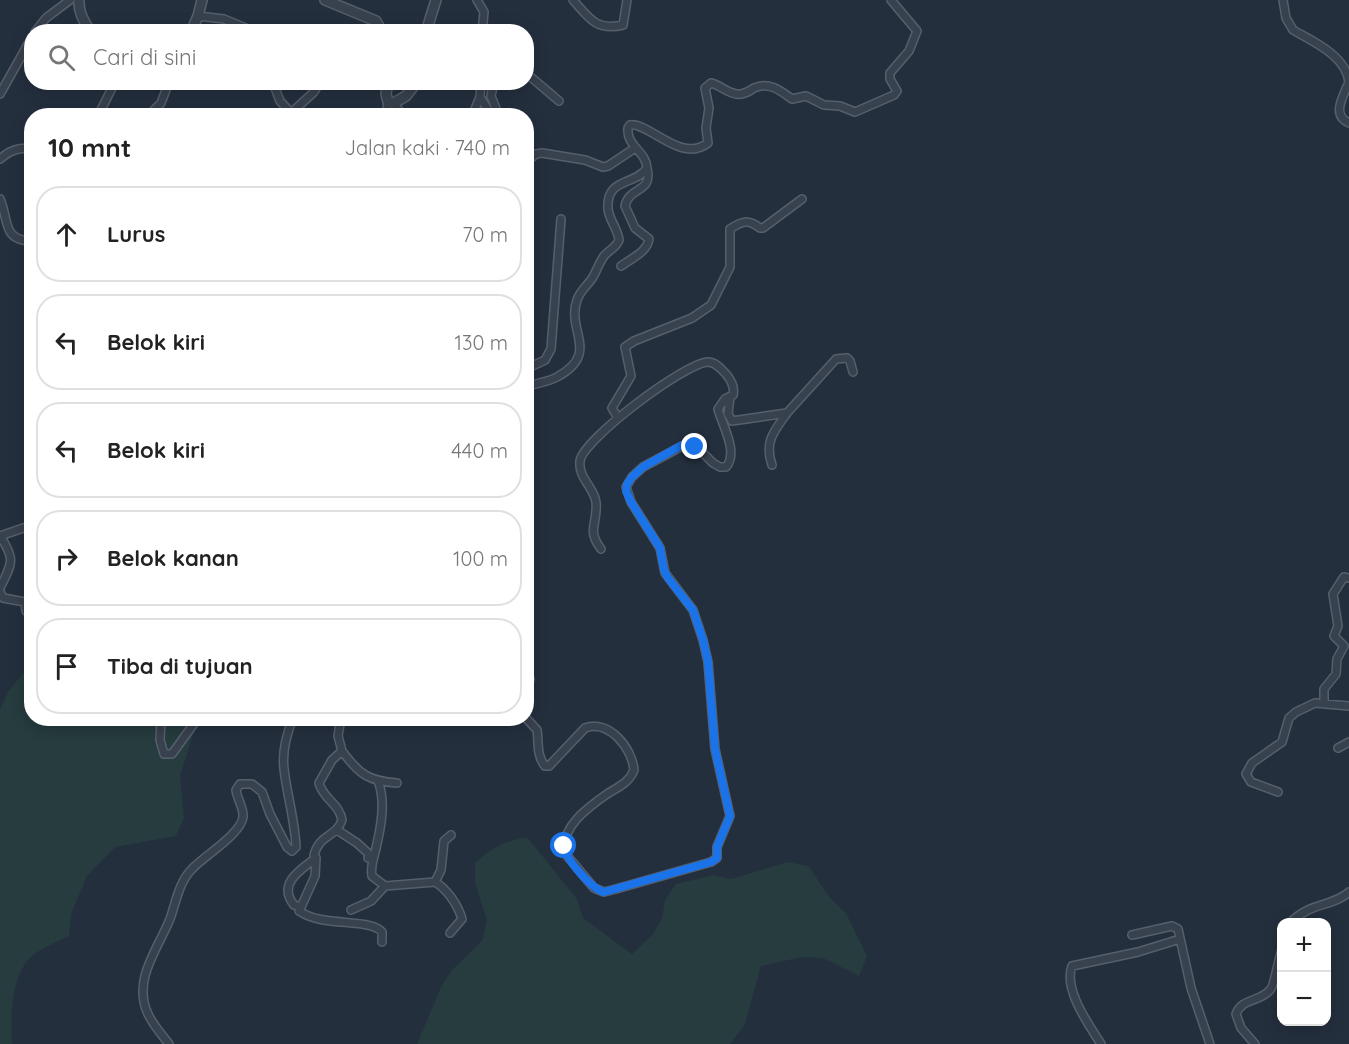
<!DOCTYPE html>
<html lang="id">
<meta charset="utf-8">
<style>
body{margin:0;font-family:Quicksand,sans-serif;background:#f2f2f2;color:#222}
.controls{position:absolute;right:18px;bottom:18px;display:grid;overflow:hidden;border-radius:12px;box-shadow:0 3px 15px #0003}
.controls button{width:54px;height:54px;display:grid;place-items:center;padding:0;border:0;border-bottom:2px solid #e0e0e0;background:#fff;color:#222;font:30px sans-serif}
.stop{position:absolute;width:18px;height:18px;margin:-14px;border:4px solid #1a73e8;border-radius:50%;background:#fff}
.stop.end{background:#1a73e8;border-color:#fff;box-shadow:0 2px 6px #0008}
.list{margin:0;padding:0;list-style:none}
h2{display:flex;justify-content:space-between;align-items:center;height:78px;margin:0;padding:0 24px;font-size:26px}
h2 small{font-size:20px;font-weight:400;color:#767676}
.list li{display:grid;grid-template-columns:39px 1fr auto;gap:18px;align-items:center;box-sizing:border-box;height:96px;margin:0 12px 12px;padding:0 12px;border:2px solid #e0e0e0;border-radius:24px}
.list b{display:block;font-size:22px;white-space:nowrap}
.list em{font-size:20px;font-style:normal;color:#767676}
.icon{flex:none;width:33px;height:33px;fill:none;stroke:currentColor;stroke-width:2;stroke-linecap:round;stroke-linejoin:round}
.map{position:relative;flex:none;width:1349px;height:1044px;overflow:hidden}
.search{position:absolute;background:#fff;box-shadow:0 3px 15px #0003;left:24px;top:24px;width:510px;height:66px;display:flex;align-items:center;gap:15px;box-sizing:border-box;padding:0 21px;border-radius:24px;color:#767676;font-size:22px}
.panel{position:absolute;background:#fff;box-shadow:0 3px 15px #0003;left:24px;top:108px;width:510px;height:618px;border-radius:24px}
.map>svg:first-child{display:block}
.green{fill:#263c3f}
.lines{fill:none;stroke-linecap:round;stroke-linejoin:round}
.minor-casing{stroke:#565f6c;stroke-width:10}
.tertiary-casing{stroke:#565f6c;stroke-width:12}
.minor{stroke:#38414e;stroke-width:7}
.tertiary{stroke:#38414e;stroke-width:9}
.route{stroke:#1a73e8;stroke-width:8}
</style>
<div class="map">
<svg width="1349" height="1044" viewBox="0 0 1349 1044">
<rect width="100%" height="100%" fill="#242f3e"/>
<!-- green -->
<path class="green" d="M31,663L32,718L198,719L180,776L184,818L176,836L115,847L87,876L71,914L69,936C57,942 41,948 31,957C10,977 11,1018 12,1044H0V709L8,692Z
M527,837L577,899L583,918L632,954L652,935L662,919L665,900L676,884L713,875L731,879L788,862L808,866L831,899L846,913L867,956L859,976L823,958L802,957L761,966L745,1024L730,1044H417L441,987L452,970L482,941L487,920L475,883V863C491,848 505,841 527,837Z"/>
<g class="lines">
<defs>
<path id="minor" d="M477,0L484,12L482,32
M573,0C590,19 596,31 623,25L627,0
M1283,0L1286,18L1293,30C1314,42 1346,56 1349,82
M198,16L224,19L255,32
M35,32L46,18L70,0
M526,73L559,101
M494,82L491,96L499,116
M1349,82C1343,97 1331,115 1349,123
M275,88L280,101L291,113V116
M0,94L32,37
M480,97L492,116
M394,103L403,116
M153,111L161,103L169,82
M291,113L314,92L320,82
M98,116L115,82
M386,116L388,102
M472,116L480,97L481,82
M0,159C10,150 18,148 32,148
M526,162L536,154L542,153L585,160L603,167L608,166L635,148
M526,184L528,186L526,191
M0,199C9,220 2,241 32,241
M621,266C632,258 647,252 649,239L635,228L625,206C630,185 653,194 647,168
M526,369L545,360L551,349L561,219
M526,387C536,383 548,382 557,377C601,353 566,331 577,300C580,291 588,285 593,277C597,270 599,263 604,256C609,250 616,248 619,240C618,229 609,220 608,209C606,177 635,186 647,168C646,151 626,146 628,128L630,125C649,122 681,164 708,143L706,128L709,108L705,88L711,83C720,85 727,93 737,94C743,95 748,92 754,88C769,81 781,91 792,99L806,96L824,105L840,106L855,112L894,95L897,91L890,79V73L909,51L917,31L891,0
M730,397L728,414L732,421L787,413C774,431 764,442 772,465
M787,413L836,359L847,358L850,361L853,372
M618,418L612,408L631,376L625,347L634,341L692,318L711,305L730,267V229C742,221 748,219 760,228H763L802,199
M0,588C12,563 16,560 0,536L32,525
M0,592L3,598L25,602L26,611L32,615
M526,669L530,679L526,694
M1324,704V689L1336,674L1337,659L1344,646L1334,636L1338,626L1333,594L1344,577L1349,578
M161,718L160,740L164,754H172L198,718
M341,718L338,736L342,751L332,760L319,783C323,799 339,803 342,820C336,838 320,833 314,855L316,858C300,870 277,884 294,905L301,907L299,911L301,912C322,927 371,918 382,932V942
M526,718L537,730C539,742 536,755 545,766H549L585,728C609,719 632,748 634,770C629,783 618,787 607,794C587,808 562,826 564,852L594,888L604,892L616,889L711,862L717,858V847L730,816L715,749L708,662L703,640L693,610L665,573L660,548L631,502L626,487L632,477L643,467L686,444L701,451L713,463L720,467H726C739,452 722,425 718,409L725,399L733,395C735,387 731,380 726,374C721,369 716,362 708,362C685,363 583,439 580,461C578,478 594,487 596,502C598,525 586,529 601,549
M1338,748L1349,742
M342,751C359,774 368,781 397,783
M378,781C386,801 381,827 376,848C374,858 370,866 372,876L385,886L435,882C447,889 458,905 462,919L450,933
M1278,792L1251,782L1246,774L1252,763L1282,742L1289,718L1296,712L1315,703L1349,706
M337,830L357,843L369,854L368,858
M435,882L441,870L444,841L451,835
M301,907L315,876L316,858
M351,910L371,901L385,886
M1291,922C1311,902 1332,907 1349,892
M1132,935L1172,926L1178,929L1191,988L1210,1044
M169,1044C162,1035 153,1025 148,1014C132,980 158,949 170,919C176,902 179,882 192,869C204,856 241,834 243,817C244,808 237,799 236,790L240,784H252L262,792L270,814L287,847L292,851L296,847C295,821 287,795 284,769C282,753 287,733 293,718
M1101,1044C1089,1025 1063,989 1072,966L1138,952L1180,939
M1255,1044L1241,1028L1236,1014C1242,998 1260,1002 1270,990C1274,987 1279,957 1282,950"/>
<path id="tertiary" d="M79,0C78,11 85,24 91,32
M325,0L376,21L382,32
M191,32L198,16L202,0
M426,32L436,0
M388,82L386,94L388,102L394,103L406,96L417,82"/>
</defs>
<!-- minor casing -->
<use href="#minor" class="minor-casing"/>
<!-- tertiary casing -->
<use href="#tertiary" class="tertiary-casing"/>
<!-- minor -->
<use href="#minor" class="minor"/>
<!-- tertiary -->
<use href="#tertiary" class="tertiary"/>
</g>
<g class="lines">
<!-- route -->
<path class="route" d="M564,846C565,859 592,889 604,892L711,862L717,858V847L730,816L715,749L708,662L703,640L693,610L668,578L664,570L660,548L631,502L626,491L627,484L632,477L643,467L682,445H688L695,447"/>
</g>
</svg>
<div class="controls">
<button>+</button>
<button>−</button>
</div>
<div class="stop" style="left:564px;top:846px"></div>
<div class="stop end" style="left:695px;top:447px"></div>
<div class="search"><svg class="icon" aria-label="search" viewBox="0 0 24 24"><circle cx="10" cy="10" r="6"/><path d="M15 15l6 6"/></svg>Cari di sini</div>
<section class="panel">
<h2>10 mnt<small>Jalan kaki · 740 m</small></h2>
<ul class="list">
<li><svg class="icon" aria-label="ahead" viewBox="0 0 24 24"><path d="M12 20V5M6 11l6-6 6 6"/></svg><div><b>Lurus</b></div><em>70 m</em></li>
<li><svg class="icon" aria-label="left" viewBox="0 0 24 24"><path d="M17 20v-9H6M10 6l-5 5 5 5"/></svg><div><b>Belok kiri</b></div><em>130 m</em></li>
<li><svg class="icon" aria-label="left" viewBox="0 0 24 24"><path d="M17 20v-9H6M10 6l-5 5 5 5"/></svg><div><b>Belok kiri</b></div><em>440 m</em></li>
<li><svg class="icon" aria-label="right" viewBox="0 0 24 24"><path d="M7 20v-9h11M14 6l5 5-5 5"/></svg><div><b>Belok kanan</b></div><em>100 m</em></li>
<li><svg class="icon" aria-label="arrive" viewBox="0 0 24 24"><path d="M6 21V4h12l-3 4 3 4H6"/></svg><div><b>Tiba di tujuan</b></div></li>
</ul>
</section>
</div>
